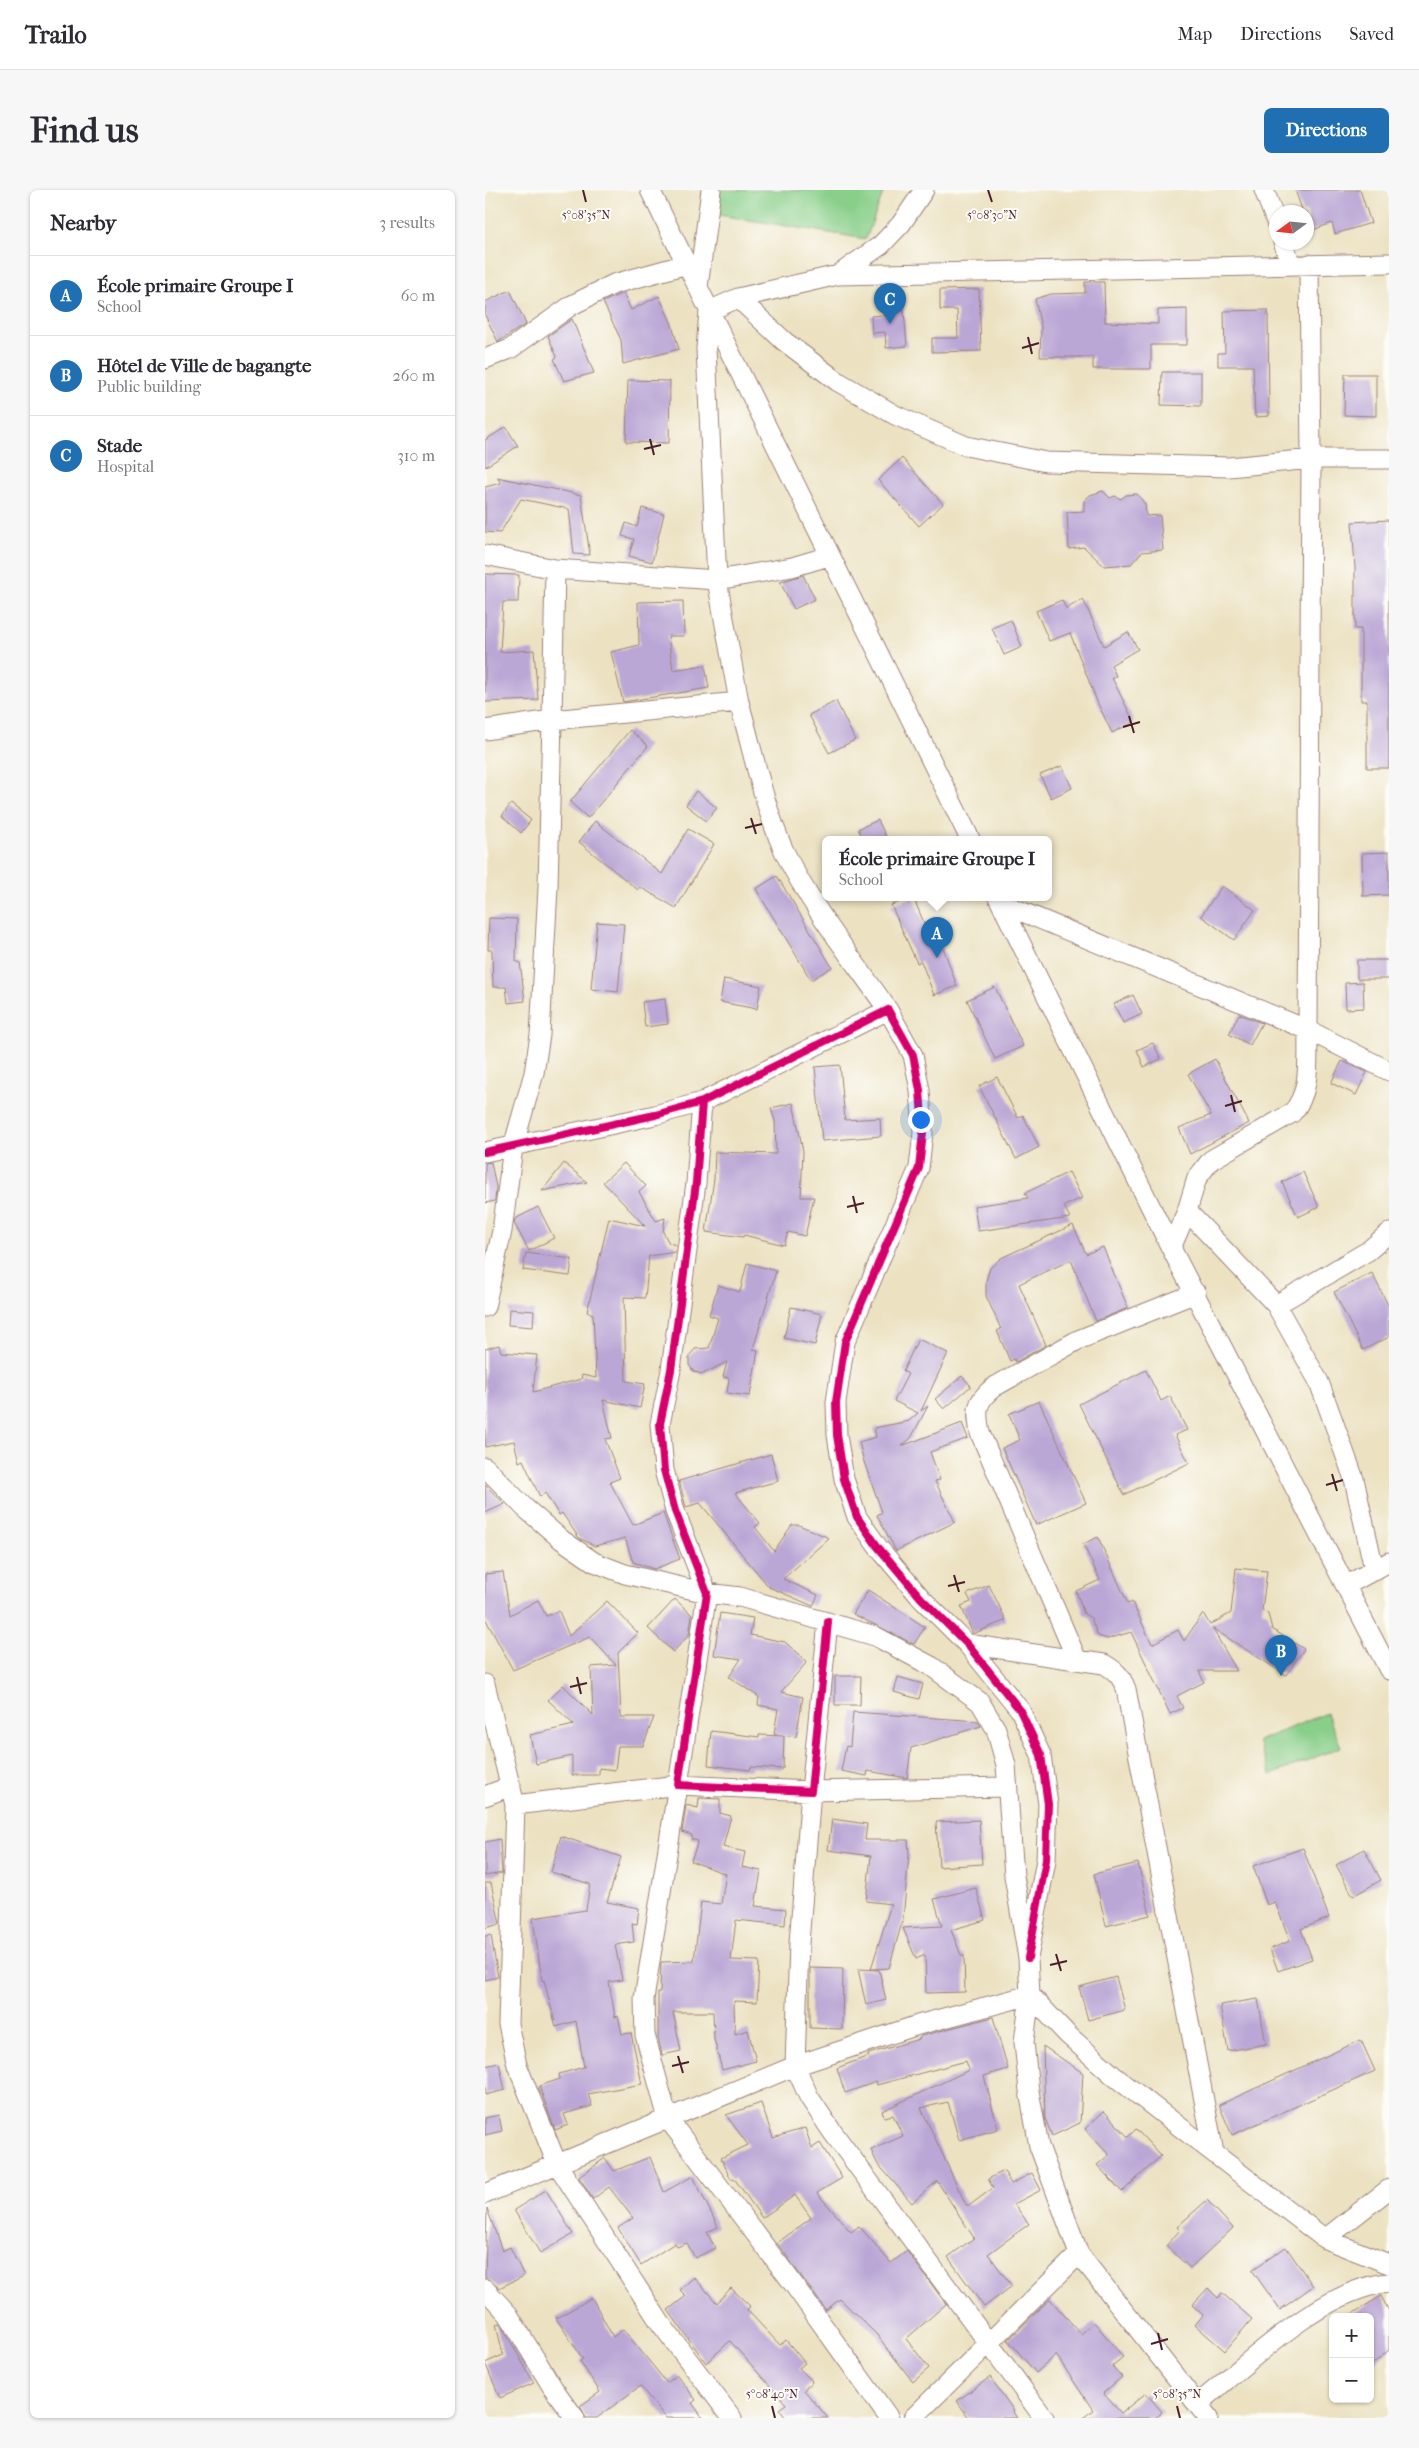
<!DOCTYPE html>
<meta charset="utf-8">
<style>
body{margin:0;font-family:"IM FELL French Canon",serif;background:#f7f7f7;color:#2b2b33}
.controls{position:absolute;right:15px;bottom:15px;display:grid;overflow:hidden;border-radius:8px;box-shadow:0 1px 4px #0004}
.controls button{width:45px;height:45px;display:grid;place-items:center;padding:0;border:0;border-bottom:1px solid #e1e1e2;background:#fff;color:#2b2b33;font:25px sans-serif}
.compass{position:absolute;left:784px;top:15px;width:45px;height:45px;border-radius:50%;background:#fff;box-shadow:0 1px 4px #0004;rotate:255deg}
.you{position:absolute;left:435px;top:929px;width:18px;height:18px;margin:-12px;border:4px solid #fff;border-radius:50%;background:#1a73e8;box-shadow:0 0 0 8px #1a73e833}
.badge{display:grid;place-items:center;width:32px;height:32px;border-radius:50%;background:#1f6fb2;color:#fff;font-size:16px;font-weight:700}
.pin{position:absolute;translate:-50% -41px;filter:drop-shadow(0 1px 2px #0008)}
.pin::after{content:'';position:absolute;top:26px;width:18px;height:15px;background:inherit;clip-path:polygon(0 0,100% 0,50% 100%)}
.popup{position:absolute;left:337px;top:646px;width:230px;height:65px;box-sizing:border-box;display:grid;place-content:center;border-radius:8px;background:#fff;filter:drop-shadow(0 1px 4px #0005);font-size:16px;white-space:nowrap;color:#7c7c81}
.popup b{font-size:19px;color:#2b2b33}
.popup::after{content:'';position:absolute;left:50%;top:100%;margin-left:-10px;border:10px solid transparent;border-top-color:#fff}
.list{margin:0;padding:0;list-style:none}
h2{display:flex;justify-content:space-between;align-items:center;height:65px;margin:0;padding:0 20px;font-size:21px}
h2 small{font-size:16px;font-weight:400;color:#7c7c81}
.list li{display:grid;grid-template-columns:32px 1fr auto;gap:15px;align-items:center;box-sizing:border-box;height:80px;padding:0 20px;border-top:1px solid #e1e1e2}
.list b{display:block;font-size:19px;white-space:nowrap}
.list p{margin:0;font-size:16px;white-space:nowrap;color:#7c7c81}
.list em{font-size:16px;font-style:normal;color:#7c7c81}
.map{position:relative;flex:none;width:904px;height:2228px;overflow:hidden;border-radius:8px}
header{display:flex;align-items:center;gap:30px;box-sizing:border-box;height:70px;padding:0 25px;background:#fff;border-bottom:1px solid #e1e1e2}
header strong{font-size:24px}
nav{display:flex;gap:28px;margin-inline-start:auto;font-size:18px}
.intro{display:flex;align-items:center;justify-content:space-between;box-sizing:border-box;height:120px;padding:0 30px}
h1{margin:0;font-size:35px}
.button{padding:12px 22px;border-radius:8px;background:#1f6fb2;color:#fff;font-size:18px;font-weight:700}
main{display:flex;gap:30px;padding:0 30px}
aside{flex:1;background:#fff;border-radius:8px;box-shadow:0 1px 4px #0004}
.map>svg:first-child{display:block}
.green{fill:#89cf8a;stroke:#6a775a}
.building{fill:#bba7d6}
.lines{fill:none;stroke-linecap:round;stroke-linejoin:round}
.minor-casing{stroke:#9b8076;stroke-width:21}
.minor{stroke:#fff;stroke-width:19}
.cycleway-casing{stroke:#fdfcf7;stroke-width:11}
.cycleway{stroke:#d6006c;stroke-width:8}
.ticks{fill:none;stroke:#4a1f2b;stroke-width:2}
.ticks-label{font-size:12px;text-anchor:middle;fill:#4a1f2b;stroke:#fdfcf7;stroke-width:4;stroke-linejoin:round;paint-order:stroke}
</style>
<header>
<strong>Trailo</strong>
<nav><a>Map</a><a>Directions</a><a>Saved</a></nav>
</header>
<div class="intro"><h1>Find us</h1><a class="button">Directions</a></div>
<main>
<aside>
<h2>Nearby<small>3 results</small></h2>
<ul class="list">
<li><span class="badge">A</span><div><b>École primaire Groupe I</b><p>School</p></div><em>60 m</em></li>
<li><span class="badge">B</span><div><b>Hôtel de Ville de bagangte</b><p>Public building</p></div><em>260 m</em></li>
<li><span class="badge">C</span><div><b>Stade</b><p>Hospital</p></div><em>310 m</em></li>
</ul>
</aside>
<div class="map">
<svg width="904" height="2228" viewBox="0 0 904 2228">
<rect width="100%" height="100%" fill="#fdfcf7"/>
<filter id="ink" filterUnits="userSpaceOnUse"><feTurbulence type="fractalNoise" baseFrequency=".02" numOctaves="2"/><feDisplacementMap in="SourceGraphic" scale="10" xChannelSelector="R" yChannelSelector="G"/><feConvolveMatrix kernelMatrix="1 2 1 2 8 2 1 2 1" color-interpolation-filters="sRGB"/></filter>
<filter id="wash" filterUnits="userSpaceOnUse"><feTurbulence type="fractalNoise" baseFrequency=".0096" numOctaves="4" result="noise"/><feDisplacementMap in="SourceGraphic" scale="20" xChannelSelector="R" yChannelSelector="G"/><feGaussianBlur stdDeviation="1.12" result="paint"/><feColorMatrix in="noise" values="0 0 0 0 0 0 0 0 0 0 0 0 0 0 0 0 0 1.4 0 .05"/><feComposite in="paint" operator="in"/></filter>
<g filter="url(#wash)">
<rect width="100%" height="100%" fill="#ece2c2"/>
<!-- green -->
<path class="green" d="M234,0H399L381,49L234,25Z
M842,1523L856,1557L786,1585L773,1551Z"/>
<g id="blocks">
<!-- building -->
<path class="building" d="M810,0H875L886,33L850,44L847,33L825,41L822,22H818Z
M600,92H619L620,132L673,134V120L702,119V155H666V179H608V167H555L556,137L550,109L566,104L600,103Z
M494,99L496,161L447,162V148H473L472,120H455V100Z
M25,100L41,134L13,152L0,125V112Z
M138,103L146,120L174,106L186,132L194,159L138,174L136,150L118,112Z
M418,110L422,156L401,158L400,142L387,143L386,126L399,125L398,111Z
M783,120L784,226L770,227L768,176H733V163H740L739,121Z
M87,129L109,183L79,191L69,169L72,167L63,146Z
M677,182H716V216L676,215Z
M860,184H891V226L859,225Z
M143,190L185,191L184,253L141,252Z
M21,237L33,256L0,277V250Z
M417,268L458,314L434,336L393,290Z
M12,287L96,305L105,365L89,364L84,319L36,309L15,343L0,342V297L16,293Z
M618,301L625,308L630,306L636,309L641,305L652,304L660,314L661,326L675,325L678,360L657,362L646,374L619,376L599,357L584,359L582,322L599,321V311L605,305Z
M157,318L179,324L167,372L144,366L149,349L137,346L141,333L152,337Z
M904,330V578H882V511H876V439H870V378L867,332Z
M0,384L34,385L33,412H18L15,462L49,460L53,510L0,512Z
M318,385L330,409L309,419L295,392Z
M598,409L619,456L643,442L653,459L626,475L631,486L627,488L649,532L627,543L613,514L585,443L564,451L551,421L577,410L581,419Z
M198,411L199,446H183L188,480L220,475L224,498L138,512L126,462L154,455L153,412Z
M526,430L537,457L519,465L507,438Z
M351,511L370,550L344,563L324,525Z
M145,540L163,556L103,628L85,612Z
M577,576L587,598L566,608L555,585Z
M211,601L232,618L221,631L201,615Z
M26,614L46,630L36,643L17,626Z
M393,630L402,649H378L373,639Z
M110,631L177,684L203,639L229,654L191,718L155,697L153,700L94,652Z
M904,662V705L878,706L877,663Z
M292,686L347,777L326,790L271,699Z
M737,696L770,720L749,750L716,726Z
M428,707L440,735L445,733L459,760L472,796L449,805L436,771L432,773L406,715Z
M4,728L32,729L31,772H35L40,811L23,813L21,797H8L7,760H3Z
M112,732L139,734L133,802L106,799Z
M872,770H904V789H872Z
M239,789L276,796L272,819L235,812Z
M878,792L879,818L861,819L860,793Z
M510,797L538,856L510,869L482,810Z
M648,805L657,824L638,833L629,814Z
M180,809L183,834L160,837L157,812Z
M754,824L777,833L765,855L744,844Z
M668,853L676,869L659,877L652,860Z
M730,869L764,933L705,964L694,938L726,925L703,884Z
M857,871L882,882L871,905L846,893Z
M355,875L360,930L395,928L396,946L337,951L330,877Z
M512,887L533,928L538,925L554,957L531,969L494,896Z
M308,913L318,961L316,1007H329L320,1046L303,1042L299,1055L259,1045L258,1047L221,1042L229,989L230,962L291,964L290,931L286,918Z
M6,972L11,997L10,1011L0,1013V973Z
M79,973L102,992L57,1001Z
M139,973L161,996L154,1002L171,1031L180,1028L178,1042L184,1053L191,1055L190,1062L164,1066L160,1108L139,1107L141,1191L160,1194L155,1218L118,1210L127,1248L120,1249L135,1288L125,1292L148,1335L178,1323L195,1369L169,1379L148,1372L140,1348L110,1356L94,1348L77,1323L74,1325L60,1303L55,1307L38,1270L34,1272L29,1251L0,1257V1159L14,1155L16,1162L52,1165L48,1202L96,1189L97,1185L111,1188L108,1124L102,1122L124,1028L160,1036L118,992Z
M584,982L597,1008L579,1016L585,1028L493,1041L489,1016L543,1008L540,1003Z
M818,982L834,1017L813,1027L797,992Z
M53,1017L69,1048L44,1061L29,1033L30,1029Z
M588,1035L601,1064L618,1057L643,1118L611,1131L586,1070L534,1094L561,1155L531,1172L529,1169L525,1171L512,1141L516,1139L501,1106V1091L505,1078L516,1068Z
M41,1063L87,1069L85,1086L38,1080Z
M262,1073L291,1081L268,1159L273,1160L265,1206L242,1203L244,1188L238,1187L242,1172L218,1184L209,1182L204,1175V1166L210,1159L224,1158L233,1128L224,1125L233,1095L255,1102Z
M887,1083L904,1117V1147L878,1160L849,1102Z
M306,1117L337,1124L330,1155L299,1148Z
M24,1119L49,1121L48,1137L23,1135Z
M433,1149L463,1163L436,1221L443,1216L426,1248L417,1256L477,1233L483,1248L445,1262L455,1290L450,1291L470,1332L411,1361L392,1325L397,1322L379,1272L374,1252L391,1247L389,1238L424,1231L433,1223L409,1211L423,1184L418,1181Z
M661,1180L676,1211L685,1206L702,1240L690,1245L704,1273L639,1305L594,1214Z
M477,1186L486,1196L459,1219L450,1209Z
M554,1211L601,1313L551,1335L517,1258L535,1250L524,1224Z
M286,1264L293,1291L250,1303L275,1333L270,1337L289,1361L307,1335H314L344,1348L298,1389L333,1405L328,1416L284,1397L215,1313L201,1317L194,1291Z
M0,1295L20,1314L0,1323Z
M613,1347L643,1414L647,1412L667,1454L693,1440L699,1451L718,1423L725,1435L746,1423L751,1378L782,1381L777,1420L783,1424L787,1439L819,1459L801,1485L727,1438L752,1481H714L719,1492L692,1506L698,1518L685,1524L646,1442L623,1449L613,1446L606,1428L599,1424L591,1401L615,1390L598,1354Z
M18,1382L25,1425L53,1410L61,1426L74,1421L84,1446L122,1411L153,1443L133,1463L136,1527H169L158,1556H133L130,1580L114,1578V1585H87V1566L51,1574L45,1545L89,1535L63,1510L78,1495L108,1525L106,1477L131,1475L105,1447L28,1480L0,1428V1384Z
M504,1395L521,1430L488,1444L476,1416L486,1412L482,1404Z
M383,1400L440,1437L429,1454L368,1424Z
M190,1409L207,1425L204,1445L188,1462L163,1438Z
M235,1423L268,1428L265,1445L300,1452L322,1472L296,1502L318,1507L311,1547L289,1544L293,1519L273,1515L274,1507L244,1487L256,1469L229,1465Z
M350,1486H376L375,1515H350Z
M413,1487L438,1494L434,1509L409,1502Z
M368,1522L493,1531L496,1536L426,1558L422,1588L383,1581L382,1586L356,1581L361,1556L365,1557Z
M226,1541L274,1547V1545L299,1546L298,1579L266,1577L265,1580L223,1575Z
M214,1608L235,1609V1623L246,1626L238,1657L260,1662L257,1677L276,1681L270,1716L301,1719L300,1735L251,1730L246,1770L274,1771L272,1812L249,1811L250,1844L263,1840L271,1871L237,1880L229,1849L228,1822H188L196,1861L177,1865L173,1847V1802H175L176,1772L209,1771L216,1712L236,1714L241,1684L206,1671L213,1651L206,1649L207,1645L197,1642L201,1615L213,1618Z
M347,1629L382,1634L380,1650H423L424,1665L418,1729L404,1778L386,1779L406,1714L381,1711L386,1666L343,1660Z
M494,1630L497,1674L454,1677L451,1632Z
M76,1646L136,1667L122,1712L154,1718L152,1734L147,1733L149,1752L130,1755L137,1790L124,1792L130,1827L133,1826L137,1844L146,1843L157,1894L103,1904L107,1916L79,1924L83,1935L70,1940L54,1896L75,1889L74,1884L99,1877L91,1831L71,1837L59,1790L57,1791L48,1728L101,1720L105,1694L66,1682Z
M15,1649L17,1683L0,1686V1652Z
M818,1658L844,1728L816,1739L827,1769L793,1781L785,1759L805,1751L790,1712L782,1715L768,1676Z
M879,1659L896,1690L868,1706L851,1675Z
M653,1673L665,1725L621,1736L609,1684Z
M0,1693H6L15,1734L0,1738Z
M491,1698L500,1730L466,1740L476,1765H479L480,1802L441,1803L440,1765L431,1769L418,1738L457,1736L449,1709Z
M6,1745L13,1787L0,1790V1746Z
M325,1778L358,1779L357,1839L325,1838Z
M373,1779L394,1780L401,1810L381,1815Z
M631,1787L640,1820L603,1830L594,1797Z
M773,1809L781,1854L743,1861L735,1815Z
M508,1827L523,1879L499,1886L513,1939L474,1950L463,1912L436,1918L481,2015H485L508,1998L503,1989L519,1981L526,1994L547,1983L556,2000L529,2014L544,2034L503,2064L527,2096L499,2117L463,2067L489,2048L452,1991L427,2013L392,1973L386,1960L418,1946L408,1925L399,1927L397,1921L484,1880L481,1871L392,1895L391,1892L360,1903L352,1878L384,1866L383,1864L434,1849L436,1846Z
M876,1850L890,1881L747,1945L734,1915Z
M558,1856L598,1883L595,1933L567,1946L560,1928Z
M14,1873L20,1900L0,1905V1876Z
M276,1913L288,1948L320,1938L327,1958L335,1953L357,1988L332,2003L366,2042L374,2036L406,2073L422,2061L461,2114L421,2149L444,2178L428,2192L392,2145L355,2109L341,2120L292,2053L326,2028L310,2005L277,2028L249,1988L246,1989L236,1968L263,1955L241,1925Z
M619,1921L643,1947L651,1939L676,1966L637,2002L612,1975L624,1965L600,1939Z
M14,1925L17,1941L0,1945V1928Z
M165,1967L179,2002L208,1986L233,2037L222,2042L230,2058L210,2068L202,2053L192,2057L190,2053L156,2075L133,2038L148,2028L124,1997L108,2009L94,1987L120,1968L129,1981Z
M61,2000L88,2044L55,2063L29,2020Z
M722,2010L748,2038L705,2078L681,2056L695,2040L692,2037Z
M2,2018L17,2061L25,2057L39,2086L14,2098L0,2087Z
M801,2057L828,2096L795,2120L767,2080Z
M209,2087L232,2113L246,2098L265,2116L262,2120L295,2155L301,2150L320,2173L314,2178L327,2191L319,2200L343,2228H301L294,2219L301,2214L245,2151L221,2173L183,2120L201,2106L195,2100Z
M723,2098L733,2108L737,2103L767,2129L740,2161L710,2135L718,2125L707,2115Z
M896,2106L904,2121V2160L885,2176V2127H862Z
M107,2108L128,2147L138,2139L182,2193L192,2185L211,2210L207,2213L218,2228H181L155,2196L112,2228H101L95,2216L115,2202L95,2171L98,2169L71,2128Z
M565,2109L596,2144L609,2132L638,2167L627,2176L637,2187L618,2203L636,2223L661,2203L677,2222L670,2228H598L608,2220L571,2165L551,2183L523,2150Z
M15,2133L49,2193L15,2208L0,2173L18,2165L11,2134Z
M505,2187L529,2221L528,2222L532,2228H484L472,2211Z"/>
</g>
</g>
<g filter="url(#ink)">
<use href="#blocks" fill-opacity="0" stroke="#9b8076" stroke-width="1"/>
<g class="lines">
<defs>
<path id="minor" d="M165,0L485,649
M779,0L792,34
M798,52L806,74
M824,74L826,269L823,840L904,881
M353,85L396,55L416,34L439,0
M213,97L226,0
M253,108L299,151L352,191L410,225L481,256L561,272L744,277L826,269H904
M0,169L25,159L87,115L129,94L202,74
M0,365L70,379
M344,366L307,377L232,390L221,159L224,121L253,108L353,85L904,73
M70,379L232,390L254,512L67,530Z
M254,512C268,561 278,614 299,661C326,717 367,768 403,820
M0,540L67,530L63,697L55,845L49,883L28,957L17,1041L0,1117
M513,707L686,1058L904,1480
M516,713L823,840C822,870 827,901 807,923L726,970L712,988L702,1021L686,1058
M217,912L403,820L428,865L435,900L438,943L434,978L360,1152L351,1212L352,1245L359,1289L372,1327L393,1357L436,1408L482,1454L535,1520L556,1565L563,1614L561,1670L543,1768
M0,962L170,925L217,912L211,993L186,1180L175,1234L179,1280L190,1321L222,1403L193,1595L326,1601L343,1432
M702,1021L791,1115L883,1061L904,1043
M791,1115L834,1192L869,1289L889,1379
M0,1277L40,1318L77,1350L109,1372L140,1384L222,1403L255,1407L390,1446L446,1476L495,1512L511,1539L521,1575L529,1686L543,1768L545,1805L583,1845L629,1886L840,2049
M862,1395L904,1372
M482,1454L619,1474C631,1481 636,1486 641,1499L729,1963
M592,1470L495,1243C491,1221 490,1212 509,1197L593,1150L711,1103
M0,1494L30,1615L193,1595L159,1809L160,1845L183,1929L304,2088L404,2228
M522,1597L326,1601L314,1753L310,1876L324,1907L346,1940L559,2228
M0,1606L26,1596
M30,1615L23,1834L32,1875L72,1974L176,2134L247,2228
M904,1999L840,2049L904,2074
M0,2004L310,1876L433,1835L545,1805L539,1852L544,1901L554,1956L594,2064L723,2228
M0,2099L23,2124L68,2198L90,2228
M713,2214C762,2174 840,2097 904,2093
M428,2228L594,2064"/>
</defs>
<!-- minor casing -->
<use href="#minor" class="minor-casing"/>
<!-- minor -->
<use href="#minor" class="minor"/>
<defs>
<path id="cycleway" d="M217,912L403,820L428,865L435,900L438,943L434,978L360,1152L351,1212L352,1245L359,1289L372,1327L393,1357L436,1408L482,1454L535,1520L556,1565L563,1614L561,1670L543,1768
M0,962L170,925L217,912L211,993L186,1180L175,1234L179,1280L190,1321L222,1403L193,1595L326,1601L343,1432"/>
</defs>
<!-- cycleway casing -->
<use href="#cycleway" class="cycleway-casing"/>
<!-- cycleway -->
<use href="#cycleway" class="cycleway"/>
</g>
</g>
<!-- ticks -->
<path class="ticks" d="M98,0L101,12M503,0L507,12M543,147L547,164M537,158L554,153M165,249L169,265M159,259L176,255M644,526L649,543M638,537L655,532M266,628L271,644M260,638L277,634M746,905L750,922M740,916L757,911M368,1006L372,1023M362,1017L379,1013M847,1284L852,1301M841,1295L858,1290M469,1385L474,1402M463,1396L480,1392M92,1487L96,1504M85,1497L102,1493M571,1764L576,1781M565,1775L582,1771M193,1866L198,1883M187,1876L204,1872M673,2143L677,2160M666,2154L683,2149M287,2216L290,2228M692,2216L695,2228"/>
<g class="ticks-label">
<text x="101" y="29">5°08'35"N</text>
<text x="507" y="29">5°08'30"N</text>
<text x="287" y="2208">5°08'40"N</text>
<text x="692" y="2208">5°08'35"N</text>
</g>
</svg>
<div class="controls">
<button>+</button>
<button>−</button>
</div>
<svg class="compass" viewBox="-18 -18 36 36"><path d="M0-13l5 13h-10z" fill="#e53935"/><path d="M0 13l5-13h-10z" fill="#7c7c81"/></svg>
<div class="you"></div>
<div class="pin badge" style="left:452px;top:768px">A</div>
<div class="popup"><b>École primaire Groupe I</b>School</div>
<div class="pin badge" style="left:796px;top:1486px">B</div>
<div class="pin badge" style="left:405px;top:134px">C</div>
</div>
</main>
